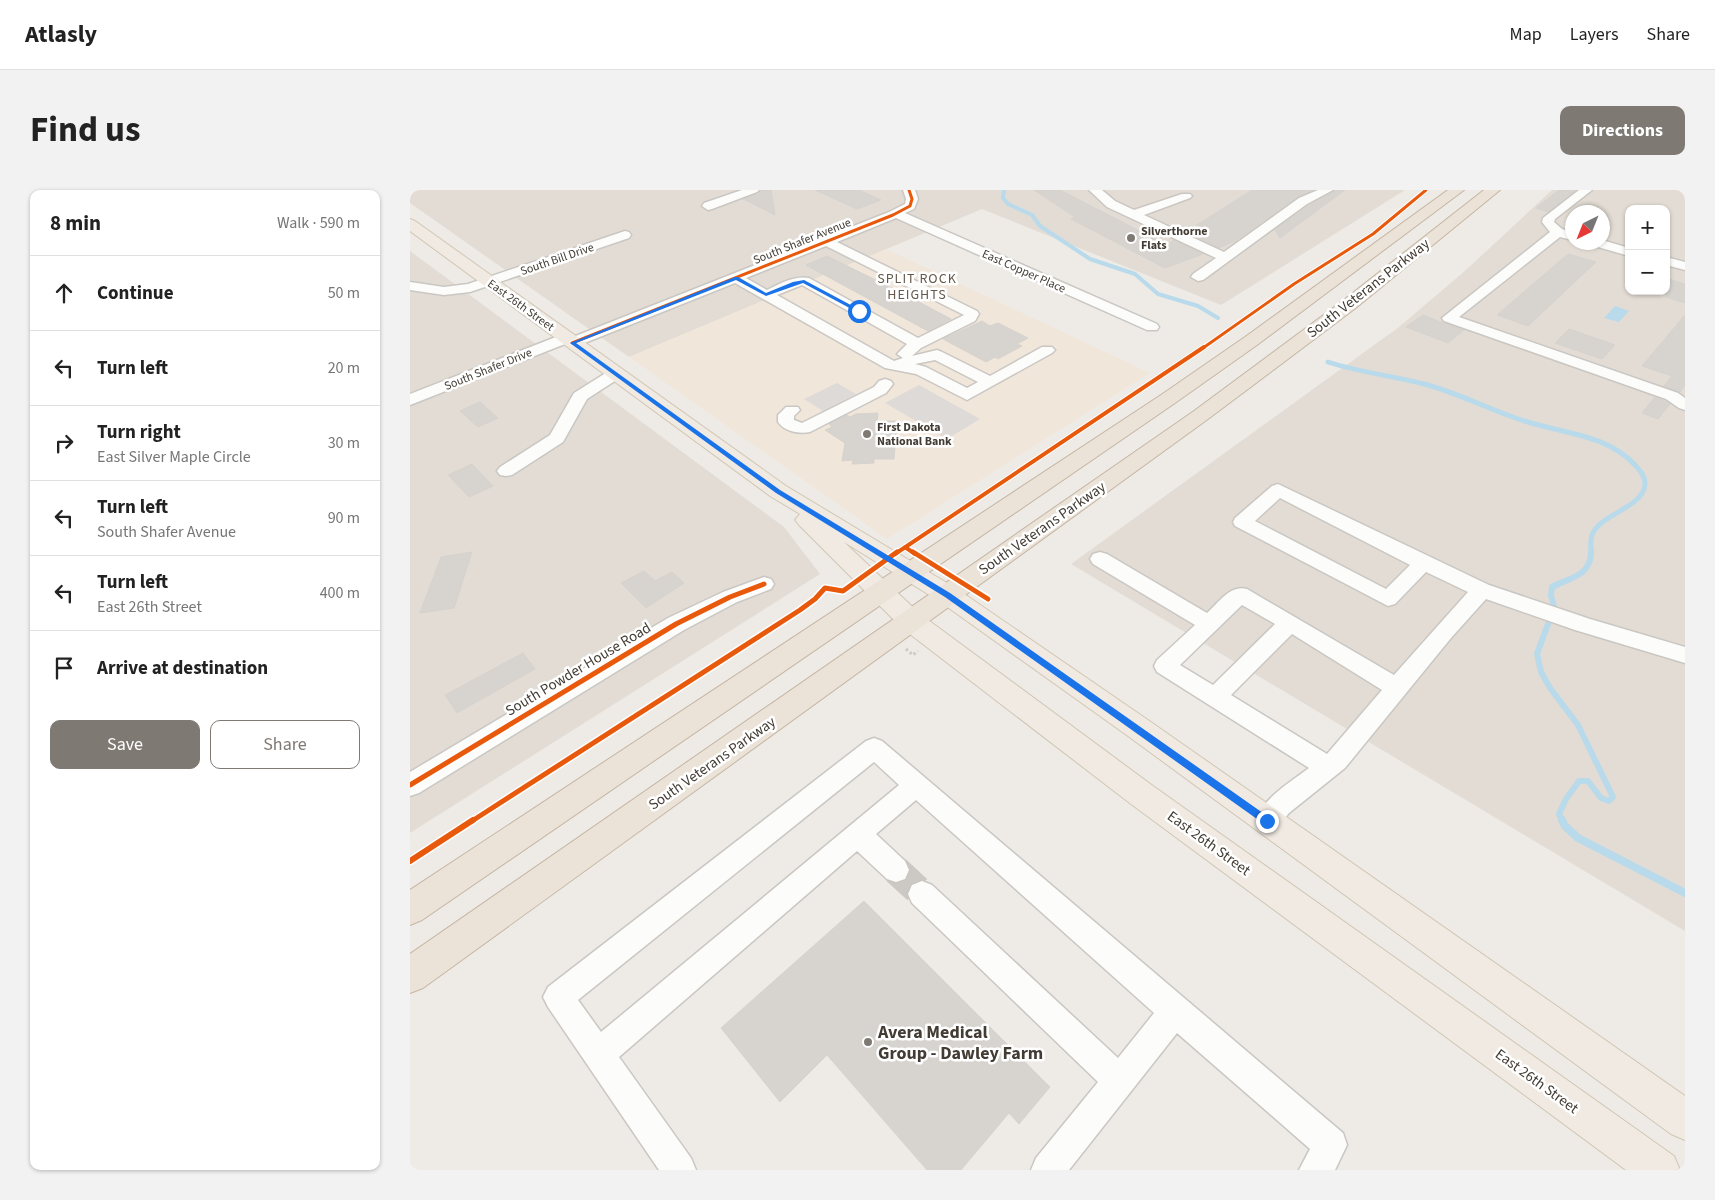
<!DOCTYPE html>
<meta charset="utf-8">
<style>
body{margin:0;font-family:"Source Sans 3",sans-serif;background:#f2f2f2;color:#222}
.controls{position:absolute;right:15px;top:15px;display:grid;overflow:hidden;border-radius:10px;box-shadow:0 1px 4px #0004}
.controls button{width:45px;height:45px;display:grid;place-items:center;padding:0;border:0;border-bottom:1px solid #e0e0e0;background:#fff;color:#222;font:25px sans-serif}
.compass{position:absolute;left:1155px;top:15px;width:45px;height:45px;border-radius:50%;background:#fff;box-shadow:0 1px 4px #0004;rotate:223deg}
.stop{position:absolute;width:15px;height:15px;margin:-11px;border:4px solid #1a73e8;border-radius:50%;background:#fff}
.stop.end{background:#1a73e8;border-color:#fff;box-shadow:0 1px 5px #0008}
.list{margin:0;padding:0;list-style:none}
h2{display:flex;justify-content:space-between;align-items:center;height:65px;margin:0;padding:0 20px;font-size:21px}
h2 small{font-size:16px;font-weight:400;color:#767676}
.list li{display:grid;grid-template-columns:32px 1fr auto;gap:15px;align-items:center;box-sizing:border-box;height:75px;padding:0 20px;border-top:1px solid #e0e0e0}
.list b{display:block;font-size:19px;white-space:nowrap}
.list p{margin:0;font-size:16px;white-space:nowrap;color:#767676}
.list em{font-size:16px;font-style:normal;color:#767676}
.actions{display:flex;gap:10px;padding:15px 20px}
.actions a{flex:1;padding:11px 0;border:1px solid #7f7973;border-radius:10px;text-align:center;font-size:18px;color:#7f7973}
.actions .main{background:#7f7973;color:#fff}
.icon{flex:none;width:28px;height:28px;fill:none;stroke:currentColor;stroke-width:2;stroke-linecap:round;stroke-linejoin:round}
.map{position:relative;flex:none;width:1275px;height:980px;overflow:hidden;border-radius:10px}
header{display:flex;align-items:center;gap:30px;box-sizing:border-box;height:70px;padding:0 25px;background:#fff;border-bottom:1px solid #e0e0e0}
header strong{font-size:24px}
nav{display:flex;gap:28px;margin-inline-start:auto;font-size:18px}
.intro{display:flex;align-items:center;justify-content:space-between;box-sizing:border-box;height:120px;padding:0 30px}
h1{margin:0;font-size:35px}
.button{padding:12px 22px;border-radius:10px;background:#7f7973;color:#fff;font-size:18px;font-weight:700}
main{display:flex;gap:30px;padding:0 30px}
aside{flex:1;background:#fff;border-radius:10px;box-shadow:0 1px 4px #0004}
.map>svg:first-child{display:block}
.residential{fill:#e2dcd4;fill-rule:evenodd}
.commercial{fill:#f1e6da}
.parking{fill:#dddad7}
.water{fill:#b8daeb}
.lines{fill:none;stroke-linecap:round;stroke-linejoin:round}
.stream-far3{stroke:#b8daeb;stroke-width:4}
.stream-far2{stroke:#b8daeb;stroke-width:5}
.stream-far1{stroke:#b8daeb;stroke-width:6}
.stream{stroke:#b8daeb;stroke-width:8}
.building{fill:#d7d4cf;stroke:#d6d2cd}
.minor-tunnel{stroke:#ccc8c3;stroke-width:29;stroke-dasharray:29 14;stroke-linecap:butt}
.minor-casing{stroke:#cac7c3;stroke-width:3}
.major-casing{stroke:#d0c6b5;stroke-width:2}
.highway-casing{stroke:#c5b6a3;stroke-width:2}
.path{stroke:#cccac6;stroke-width:3;stroke-dasharray:2.5 2.5;stroke-linecap:butt}
.minor{fill:#fcfcfb;fill-rule:evenodd}
.major{fill:#f0eae2;fill-rule:evenodd}
.highway{fill:#ebe2d8;fill-rule:evenodd}
.cycleway-far3-casing{stroke:#fff;stroke-width:5}
.cycleway-far2-casing{stroke:#fff;stroke-width:6}
.cycleway-far1-casing{stroke:#fff;stroke-width:8}
.cycleway-casing{stroke:#fff;stroke-width:9}
.cycleway-far3{stroke:#e8590c;stroke-width:3}
.cycleway-far2{stroke:#e8590c;stroke-width:4}
.cycleway-far1{stroke:#e8590c;stroke-width:5}
.cycleway{stroke:#e8590c;stroke-width:6}
.route{fill:#1a73e8}
.poi-dot{fill:#7f7973;stroke:#fff;stroke-width:2}
.labels{text-anchor:middle;stroke-width:5;stroke-linejoin:round;paint-order:stroke}
.far-poi-label{font-size:12px;font-weight:bold;fill:#433c34;stroke:#fff;text-anchor:start}
.far-street-label{font-size:12px;fill:#433c34;stroke:#fff}
.far-neighbourhood-label{font-size:14px;letter-spacing:1px;fill:#65594b;stroke:#fff}
.street-label{font-size:15px;fill:#433c34;stroke:#fff}
.near-poi-label{font-size:18px;font-weight:bold;fill:#433c34;stroke:#fff;text-anchor:start}
</style>
<header>
<strong>Atlasly</strong>
<nav><a>Map</a><a>Layers</a><a>Share</a></nav>
</header>
<div class="intro"><h1>Find us</h1><a class="button">Directions</a></div>
<main>
<aside>
<h2>8 min<small>Walk · 590 m</small></h2>
<ul class="list">
<li><svg class="icon" aria-label="ahead" viewBox="0 0 24 24"><path d="M12 20V5M6 11l6-6 6 6"/></svg><div><b>Continue</b></div><em>50 m</em></li>
<li><svg class="icon" aria-label="left" viewBox="0 0 24 24"><path d="M17 20v-9H6M10 6l-5 5 5 5"/></svg><div><b>Turn left</b></div><em>20 m</em></li>
<li><svg class="icon" aria-label="right" viewBox="0 0 24 24"><path d="M7 20v-9h11M14 6l5 5-5 5"/></svg><div><b>Turn right</b><p>East Silver Maple Circle</p></div><em>30 m</em></li>
<li><svg class="icon" aria-label="left" viewBox="0 0 24 24"><path d="M17 20v-9H6M10 6l-5 5 5 5"/></svg><div><b>Turn left</b><p>South Shafer Avenue</p></div><em>90 m</em></li>
<li><svg class="icon" aria-label="left" viewBox="0 0 24 24"><path d="M17 20v-9H6M10 6l-5 5 5 5"/></svg><div><b>Turn left</b><p>East 26th Street</p></div><em>400 m</em></li>
<li><svg class="icon" aria-label="arrive" viewBox="0 0 24 24"><path d="M6 21V4h12l-3 4 3 4H6"/></svg><div><b>Arrive at destination</b></div></li>
</ul>
<div class="actions"><a class="main">Save</a><a>Share</a></div>
</aside>
<div class="map">
<svg width="1275" height="980" viewBox="0 0 1275 980">
<rect width="100%" height="100%" fill="#eeebe7"/>
<!-- residential -->
<path class="residential" d="M0,0H995L811,115L572,19L219,167L0,13Z
M1142,0H1275V741L661,374L989,137L1056,80ZM1219,19H1256V101H1219ZM1162,22H1192V52H1162Z
M0,61L374,337L410,384L0,643Z"/>
<!-- commercial -->
<path class="commercial" d="M476,59L740,183L477,349L219,167Z"/>
<!-- parking -->
<path class="parking" d="M427,193L446,204L413,221L394,209Z
M509,195L570,229L537,249L475,213Z"/>
<!-- water -->
<path class="water" d="M1205,116L1219,121L1209,132L1194,128Z"/>
<g class="lines">
<!-- stream-far3 -->
<path class="stream-far3" d="M594,0L593,8L598,14L622,25L630,36L680,69L725,84L748,104L788,116L808,128"/>
<!-- stream-far2 -->
<path class="stream-far2" d="M918,172C951,183 985,186 1018,195C1053,205 1084,222 1118,232C1156,244 1198,245 1226,276C1230,281 1235,286 1235,293C1235,318 1190,323 1182,345C1180,351 1181,357 1181,364"/>
<!-- stream-far1 -->
<path class="stream-far1" d="M1144,416L1141,406L1142,397C1159,388 1181,386 1181,362
M1138,434L1127,464L1131,482L1140,498L1168,535L1203,607L1199,611L1191,608L1178,591H1169L1156,609L1149,624L1153,631"/>
<!-- stream -->
<path class="stream" d="M1152,630L1155,636L1168,648L1275,703"/>
</g>
<!-- building -->
<path class="building" d="M351,0H361L365,25L333,9L348,4Z
M405,0H449L471,10L447,19Z
M624,0H650L757,55L764,50L793,64L755,78L661,29L665,27Z
M842,0H903L888,6L825,51L809,58L776,42Z
M925,0H935L870,48L865,40L898,16Z
M1149,0H1166L1138,22L1126,18Z
M1158,64L1186,72L1118,136L1087,125Z
M417,66L492,103L541,129L518,141L396,75Z
M1256,88L1275,94V113L1256,107Z
M1013,125L1033,133L1054,140L1038,153L996,137Z
M1275,125V195L1270,202L1254,196L1262,186L1232,176Z
M572,131L580,136L588,133L618,148L607,154L612,156L588,169L585,167L576,172L533,149Z
M1159,139L1205,155L1192,169L1145,153Z
M1245,207L1260,214L1248,229L1232,223Z
M70,212L88,228L68,237L50,221Z
M468,223L467,231H487L484,269H464V273L442,274L443,270L432,271L435,253L415,240L422,237L419,234L437,225L440,227L446,224Z
M62,274L83,296L59,307L38,285Z
M62,362L44,418L10,423L31,367Z
M234,381L245,391L262,382L274,393L236,418L211,393Z
M113,463L125,479L47,523L35,505Z
M454,711L640,897L609,934L599,923L551,980H517L417,865L370,912L311,838Z"/>
<g class="lines">
<!-- minor-tunnel -->
<path class="minor-tunnel" d="M486,680L512,704"/>
<defs>
<path id="minor" d="M332,0H349L347,2L302,19L298,20L292,16L294,13Z
M493,0H505L508,9L504,19L495,23L747,134L749,137L747,140H737L486,28L427,52L567,121L569,124L565,131L511,158L502,166L527,160L532,162L580,186L632,157H642L645,160L642,163L557,210L506,184L475,178L325,93L167,156L162,157L155,154L0,215V204L151,145L156,144L163,147L479,22L495,14L496,9ZM416,56L554,125L508,148L399,88C385,85 369,94 357,100L336,88ZM392,95L497,154L487,164L493,168L484,171L367,105ZM525,170L568,192L557,198L516,177L505,174Z
M679,0H692L705,11L724,20L772,4H780L782,6L780,8L734,25L814,62L889,8L908,0H923L897,14L793,90L788,91L781,87L783,84L806,68L697,17Z
M1169,0H1182L1145,29L1144,32L1152,39L1162,42V50L1150,47L1049,127L1268,203L1275,208V220L1269,218L1256,209L1034,131L1032,128L1140,42L1132,32L1133,28Z
M215,41L219,42L221,45L219,48L60,102L34,105L0,100V92L34,97L58,94Z
M1192,50L1219,58V66L1181,55L1179,52H1192Z
M1256,67L1275,72V80L1256,75Z
M205,179L211,181L213,184L211,187L177,209L153,252L102,285L96,286L90,285L87,281L90,277L140,245L164,203L199,181Z
M475,189L481,191L483,194L476,203L400,242C389,244 375,242 368,232V225L376,217H388L390,220L384,226V230L392,233L464,197L469,191Z
M868,294L1079,395L1180,429L1275,457V473L1165,440L1076,409L1041,448L935,578L879,623L866,639L857,642L848,639L844,631C855,607 879,593 899,578L747,482L744,476L747,470L785,435L683,374L680,369L683,364L690,362L697,364L797,423C809,412 821,394 837,399L984,485L1058,402L1016,382L985,414L978,416L825,336L823,332L825,328L862,296ZM870,308L1000,375L976,399L845,331ZM832,415L865,434L803,495L770,475ZM882,444L972,500L917,564L821,505Z
M354,387L361,389L364,394L361,399L327,412L274,440L9,603L0,606V582L258,428L313,402Z
M464,548L472,551L933,943L937,955L925,980H889L900,959L767,843L659,980H621L626,968L688,892L502,713L498,704L502,695L512,691L522,695L708,868L744,823L506,610L466,644L495,671L499,680L495,689L486,692L477,689L447,661L209,867L281,968L286,980H249L138,817L133,807L138,797L456,551ZM464,572L489,595L191,842L168,810Z"/>
<path id="major" d="M0,29L5,31L376,296L547,399L738,530L1275,906V950L1261,944L718,546L529,411L434,352L510,424L743,596L1264,966L1270,980H1216L721,614L492,438L389,335L385,330L390,324L360,306L0,41Z"/>
<path id="highway" d="M1038,0H1054L847,155L765,213L12,730L0,735V700L751,205L835,147Z
M1074,0H1090L947,117L798,229L13,798L0,803V764L784,221L935,109Z"/>
</defs>
<!-- minor casing -->
<use href="#minor" class="minor-casing"/>
<!-- major casing -->
<use href="#major" class="major-casing"/>
<!-- highway casing -->
<use href="#highway" class="highway-casing"/>
<!-- path -->
<path class="path" d="M496,459L503,465L508,461"/>
<!-- minor -->
<use href="#minor" class="minor"/>
<!-- major -->
<use href="#major" class="major"/>
<!-- highway -->
<use href="#highway" class="highway"/>
<defs>
<path id="cycleway-far3" d="M162,153L483,25L500,16L502,9L499,0
M793,158L884,94L963,44L1016,0"/>
<path id="cycleway-far2" d="M495,357L505,364
M485,364L794,157"/>
<path id="cycleway-far1" d="M503,362L578,409
M0,595L266,434L320,407L354,394
M62,631L390,420L405,409L415,398L433,401L487,362"/>
<path id="cycleway" d="M0,671L63,630"/>
</defs>
<!-- cycleway-far3 casing -->
<use href="#cycleway-far3" class="cycleway-far3-casing"/>
<!-- cycleway-far2 casing -->
<use href="#cycleway-far2" class="cycleway-far2-casing"/>
<!-- cycleway-far1 casing -->
<use href="#cycleway-far1" class="cycleway-far1-casing"/>
<!-- cycleway casing -->
<use href="#cycleway" class="cycleway-casing"/>
<!-- cycleway-far3 -->
<use href="#cycleway-far3" class="cycleway-far3"/>
<!-- cycleway-far2 -->
<use href="#cycleway-far2" class="cycleway-far2"/>
<!-- cycleway-far1 -->
<use href="#cycleway-far1" class="cycleway-far1"/>
<!-- cycleway -->
<use href="#cycleway" class="cycleway"/>
</g>
<!-- route -->
<path class="route" d="M325,87H328L356,103L383,92L394,90L452,121L447,122L393,93L356,106L326,90L166,153L370,300L540,403L860,628V634H854L535,407L366,303L160,153Z"/>
<!-- markers -->
<g class="poi-dot">
<circle cx="721" cy="48" r="5"/>
<circle cx="457" cy="244" r="5"/>
<circle cx="458" cy="852" r="5"/>
</g>
<g class="labels">
<!-- far-poi labels -->
<g class="far-poi-label">
<text x="731" y="45">Silverthorne<tspan x="731" dy="14">Flats</tspan></text>
<text x="467" y="241">First Dakota<tspan x="467" dy="14">National Bank</tspan></text>
</g>
<!-- far-street labels -->
<g class="far-street-label">
<text transform="translate(392 51) rotate(-22)" y="4">South Shafer Avenue</text>
<text transform="translate(147 69) rotate(-19)" y="4">South Bill Drive</text>
<text transform="translate(614 81) rotate(24)" y="4">East Copper Place</text>
<text transform="translate(111 115) rotate(36)" y="4">East 26th Street</text>
<text transform="translate(78 179) rotate(-22)" y="4">South Shafer Drive</text>
</g>
<!-- far-neighbourhood labels -->
<g class="far-neighbourhood-label">
<text x="507" y="93">SPLIT ROCK<tspan x="507" dy="16">HEIGHTS</tspan></text>
</g>
<!-- street labels -->
<g class="street-label">
<text transform="translate(958 98) rotate(-38)" y="5">South Veterans Parkway</text>
<text transform="translate(632 338) rotate(-35)" y="5">South Veterans Parkway</text>
<text transform="translate(168 479) rotate(-31)" y="5">South Powder House Road</text>
<text transform="translate(302 573) rotate(-35)" y="5">South Veterans Parkway</text>
<text transform="translate(799 653) rotate(36)" y="5">East 26th Street</text>
<text transform="translate(1127 891) rotate(36)" y="5">East 26th Street</text>
</g>
<!-- near-poi labels -->
<g class="near-poi-label">
<text x="468" y="848">Avera Medical<tspan x="468" dy="21">Group - Dawley Farm</tspan></text>
</g>
</g>
</svg>
<div class="controls">
<button>+</button>
<button>−</button>
</div>
<svg class="compass" viewBox="-18 -18 36 36"><path d="M0-13l5 13h-10z" fill="#e53935"/><path d="M0 13l5-13h-10z" fill="#767676"/></svg>
<div class="stop" style="left:449px;top:121px"></div>
<div class="stop end" style="left:857px;top:631px"></div>
</div>
</main>
